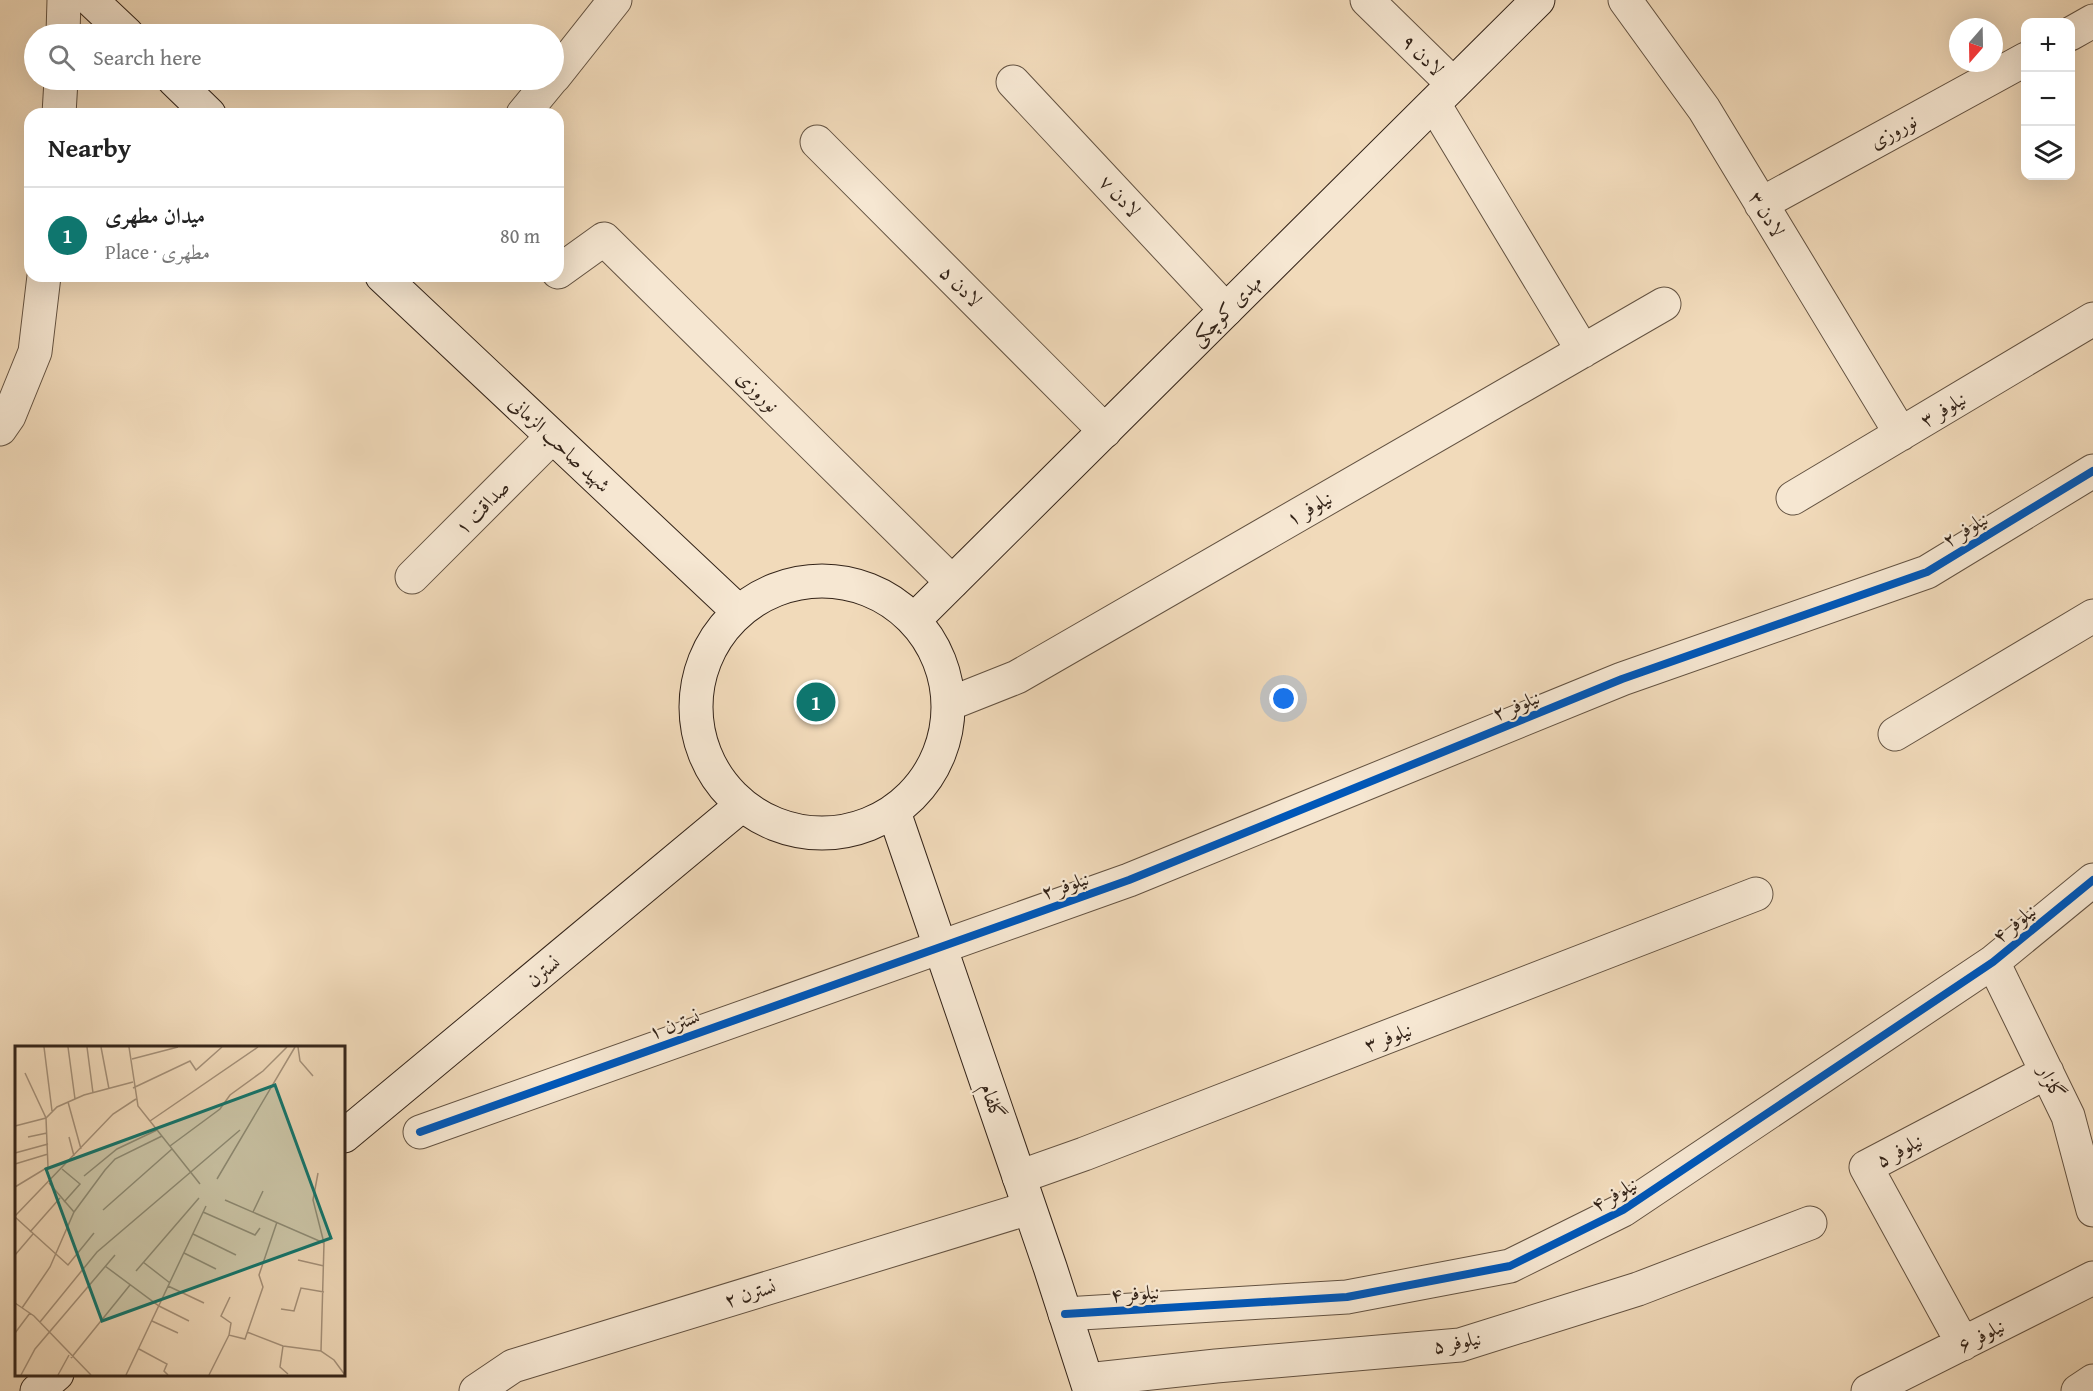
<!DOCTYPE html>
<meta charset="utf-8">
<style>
body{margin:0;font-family:"Gentium Book Plus",Amiri,serif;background:#f2f2f2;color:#222}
.controls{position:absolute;right:18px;top:18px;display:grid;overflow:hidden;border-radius:12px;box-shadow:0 6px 24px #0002}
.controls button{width:54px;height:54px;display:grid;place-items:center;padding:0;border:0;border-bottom:2px solid #e0e0e0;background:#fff;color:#222;font:30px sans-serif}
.compass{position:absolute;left:1949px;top:18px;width:54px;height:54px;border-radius:50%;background:#fff;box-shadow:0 6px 24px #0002;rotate:200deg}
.you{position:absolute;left:1284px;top:699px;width:21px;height:21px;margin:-15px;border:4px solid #fff;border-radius:50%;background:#1a73e8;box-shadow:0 0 0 9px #1a73e833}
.badge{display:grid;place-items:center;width:39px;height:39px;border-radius:50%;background:#0f766e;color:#fff;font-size:20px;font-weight:700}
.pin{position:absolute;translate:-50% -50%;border:3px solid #fff;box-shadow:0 2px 6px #0006}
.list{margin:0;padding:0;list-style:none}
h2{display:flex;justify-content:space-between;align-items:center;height:78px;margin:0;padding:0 24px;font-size:26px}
h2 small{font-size:20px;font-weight:400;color:#767676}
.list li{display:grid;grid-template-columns:39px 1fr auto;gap:18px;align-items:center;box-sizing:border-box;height:96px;padding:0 24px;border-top:2px solid #e0e0e0}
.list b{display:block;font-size:22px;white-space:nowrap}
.list p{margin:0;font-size:20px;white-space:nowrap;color:#767676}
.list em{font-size:20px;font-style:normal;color:#767676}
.icon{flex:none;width:33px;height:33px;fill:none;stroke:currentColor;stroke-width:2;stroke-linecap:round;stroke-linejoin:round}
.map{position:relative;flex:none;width:2093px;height:1391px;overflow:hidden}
.search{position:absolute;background:#fff;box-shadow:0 6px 24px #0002;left:24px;top:24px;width:540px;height:66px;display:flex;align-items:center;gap:15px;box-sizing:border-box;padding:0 21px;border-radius:33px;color:#767676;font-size:22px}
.panel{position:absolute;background:#fff;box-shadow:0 6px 24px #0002;left:24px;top:108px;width:540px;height:174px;border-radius:18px}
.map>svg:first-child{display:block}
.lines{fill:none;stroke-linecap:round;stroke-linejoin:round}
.street-casing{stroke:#635241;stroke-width:35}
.secondary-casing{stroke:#342419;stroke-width:35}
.street{stroke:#f6e7d2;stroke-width:33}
.secondary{stroke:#f6e7d2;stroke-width:33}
.cycleway-casing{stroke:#f6e7d2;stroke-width:11}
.cycleway{stroke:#0057b8;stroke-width:8}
.labels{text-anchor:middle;stroke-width:4.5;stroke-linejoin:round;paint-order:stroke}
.street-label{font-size:20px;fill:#342419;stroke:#f6e7d2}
.inset-road{fill:none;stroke:#a5917a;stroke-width:1.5}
.view{fill:#0f766e;fill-opacity:0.15;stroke:#0f766e;stroke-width:3}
.inset-edge{fill:none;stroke:#342419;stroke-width:3}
</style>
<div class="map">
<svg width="2093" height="1391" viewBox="0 0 2093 1391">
<rect width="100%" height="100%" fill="#f1daba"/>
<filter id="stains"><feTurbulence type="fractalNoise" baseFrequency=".00333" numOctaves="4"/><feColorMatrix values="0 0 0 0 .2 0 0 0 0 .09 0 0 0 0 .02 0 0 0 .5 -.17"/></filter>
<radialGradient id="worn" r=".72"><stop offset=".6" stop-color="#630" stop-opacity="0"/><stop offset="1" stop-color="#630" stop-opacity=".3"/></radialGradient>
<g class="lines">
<defs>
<path id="street" d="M1367,0L1453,84
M1625,0L1704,109L1901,434
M63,34L64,0
M2070,34L2093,21
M554,77L615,0
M1013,82L1226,310
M1434,104L1583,351
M59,114L61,80
M523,114L551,80
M817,142L1105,431
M1761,204L2026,59
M558,272L604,239L952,582
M0,429L9,416L35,352L44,276
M1793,498L2093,319
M412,577L552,437
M949,704L1017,677L1664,304
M1895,734L2093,616
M1993,962L2068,1116L2093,1210
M420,1132L1129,880L1622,679L1927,572L2093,471
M1019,1177L1084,1154L1756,894
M1065,1314L1347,1297L1510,1266L1623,1210L1993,962L2093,880
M1963,1344L1866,1167L2047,1072
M1087,1380L1216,1366L1460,1345L1638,1289L1810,1223
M476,1391L513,1366L1029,1208
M1868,1391L2093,1278
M2078,1391L2093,1381"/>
<path id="secondary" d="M91,0L127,34
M174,80L209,114
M382,276L738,611
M696 707a126 126 0 1 1 252 0a126 126 0 1 1-252 0Z
M914,620L1538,0
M894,812L1050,1267L1090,1391
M344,1136L742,805
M37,1391L57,1374"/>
</defs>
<!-- street casing -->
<use href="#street" class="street-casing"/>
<!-- secondary casing -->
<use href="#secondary" class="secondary-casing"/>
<!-- street -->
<use href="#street" class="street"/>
<!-- secondary -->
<use href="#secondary" class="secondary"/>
<defs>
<path id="cycleway" d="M420,1132L1129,880L1622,679L1927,572L2093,471
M1065,1314L1347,1297L1510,1266L1623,1210L1993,962L2093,880"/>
</defs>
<!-- cycleway casing -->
<use href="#cycleway" class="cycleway-casing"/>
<!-- cycleway -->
<use href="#cycleway" class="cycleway"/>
</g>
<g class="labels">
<!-- street labels -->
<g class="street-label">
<text transform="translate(1423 55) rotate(45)" y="7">لادن ۹</text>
<text transform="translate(1893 131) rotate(-29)" y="7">نوروزی</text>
<text transform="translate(1120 196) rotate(47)" y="7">لادن ۷</text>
<text transform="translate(1767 214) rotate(59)" y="7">لادن ۳</text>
<text transform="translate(961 286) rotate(45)" y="7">لادن ۵</text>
<text transform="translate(1226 310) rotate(-45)" y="7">مهدی کوچکی</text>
<text transform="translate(758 391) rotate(45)" y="7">نوروزی</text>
<text transform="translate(1943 409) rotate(-31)" y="7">نیلوفر ۳</text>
<text transform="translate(560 444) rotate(43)" y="7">شهید صاحب الزمانی</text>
<text transform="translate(482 507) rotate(-45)" y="7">صداقت ۱</text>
<text transform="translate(1309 508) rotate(-30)" y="7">نیلوفر ۱</text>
<text transform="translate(1965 529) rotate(-31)" y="7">نیلوفر ۲</text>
<text transform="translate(1516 705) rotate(-22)" y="7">نیلوفر ۲</text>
<text transform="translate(1065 885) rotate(-19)" y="7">نیلوفر ۲</text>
<text transform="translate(2014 923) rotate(-39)" y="7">نیلوفر ۴</text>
<text transform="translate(543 971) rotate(-40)" y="7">نسترن</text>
<text transform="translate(674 1024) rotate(-20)" y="7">نسترن ۱</text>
<text transform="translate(1388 1037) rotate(-21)" y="7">نیلوفر ۳</text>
<text transform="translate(2052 1082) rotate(64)" y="7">گلزار</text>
<text transform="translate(993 1101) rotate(71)" y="7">گلفام</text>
<text transform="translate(1899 1150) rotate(-28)" y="7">نیلوفر ۵</text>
<text transform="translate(1614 1194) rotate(-30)" y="7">نیلوفر ۴</text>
<text transform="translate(750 1293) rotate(-17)" y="7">نسترن ۲</text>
<text transform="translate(1135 1293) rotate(-4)" y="7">نیلوفر ۴</text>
<text transform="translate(1981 1335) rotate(-27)" y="7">نیلوفر ۶</text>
<text transform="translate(1457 1342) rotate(-11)" y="7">نیلوفر ۵</text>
</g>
</g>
<!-- overview -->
<g transform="translate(15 1046)">
<rect width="330" height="330" fill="#f1daba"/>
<path class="inset-road" d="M29,1L37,65M53,1L60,53M72,1L78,47M86,1L94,43M114,1L123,60L185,138M283,1L285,15L298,30M117,13L163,1M118,42L175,15L181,24L207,1M53,56L66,103M135,75L243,1M0,80L31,72L42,61L69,49L118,36M13,91L32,87M54,91L59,110M155,100L205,63L215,49L248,25L272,1M0,107L33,98M0,118L33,108M47,123L65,138L49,156M303,127L298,154L309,197M69,130L102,103L142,84M202,133L280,1M34,137L59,166M0,141L33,121L31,72L10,27M210,154L309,197L306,305L319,314L330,329M88,164L157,103M188,166L240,189L245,182M238,166L248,145M0,170L98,68L121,53M0,171L53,219L79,187M15,186L45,152M178,188L221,209M169,207L201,223M0,209L18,188M283,214L309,220M128,216L155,237M90,220L144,260L174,275M121,225L184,152M153,240L189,257M0,257L19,270L76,329M7,262L35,221L59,166L90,124L100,113L147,90M266,263L279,265L286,242L309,246M137,275L163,287M25,276L82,206L225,84M232,286L268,300L306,305M0,287L15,267M214,289L216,277L206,270L215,251M268,300L265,321L273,328M124,303L152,318L149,325L153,329M56,312L115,239M6,329L20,303L100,209M43,329L54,309M111,329L191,160M194,329L214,289L230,293L248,241L244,229L262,176"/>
<path class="view" d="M260,39L316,192L87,275L31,123Z"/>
<rect width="330" height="330" class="inset-edge"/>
</g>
<rect width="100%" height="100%" filter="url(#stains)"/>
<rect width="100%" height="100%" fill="url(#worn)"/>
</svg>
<div class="controls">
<button>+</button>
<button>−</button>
<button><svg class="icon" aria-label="layers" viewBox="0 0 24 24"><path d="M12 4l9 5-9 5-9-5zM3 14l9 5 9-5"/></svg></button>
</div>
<svg class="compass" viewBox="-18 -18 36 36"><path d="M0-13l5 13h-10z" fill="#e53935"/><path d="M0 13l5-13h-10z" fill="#767676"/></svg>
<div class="you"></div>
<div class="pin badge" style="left:816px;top:702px">1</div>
<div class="search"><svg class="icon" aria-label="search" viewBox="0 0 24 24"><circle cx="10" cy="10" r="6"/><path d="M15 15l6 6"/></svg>Search here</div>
<section class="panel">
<h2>Nearby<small></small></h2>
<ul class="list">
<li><span class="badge">1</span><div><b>میدان مطهری</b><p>Place · مطهری</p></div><em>80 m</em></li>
</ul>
</section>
</div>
